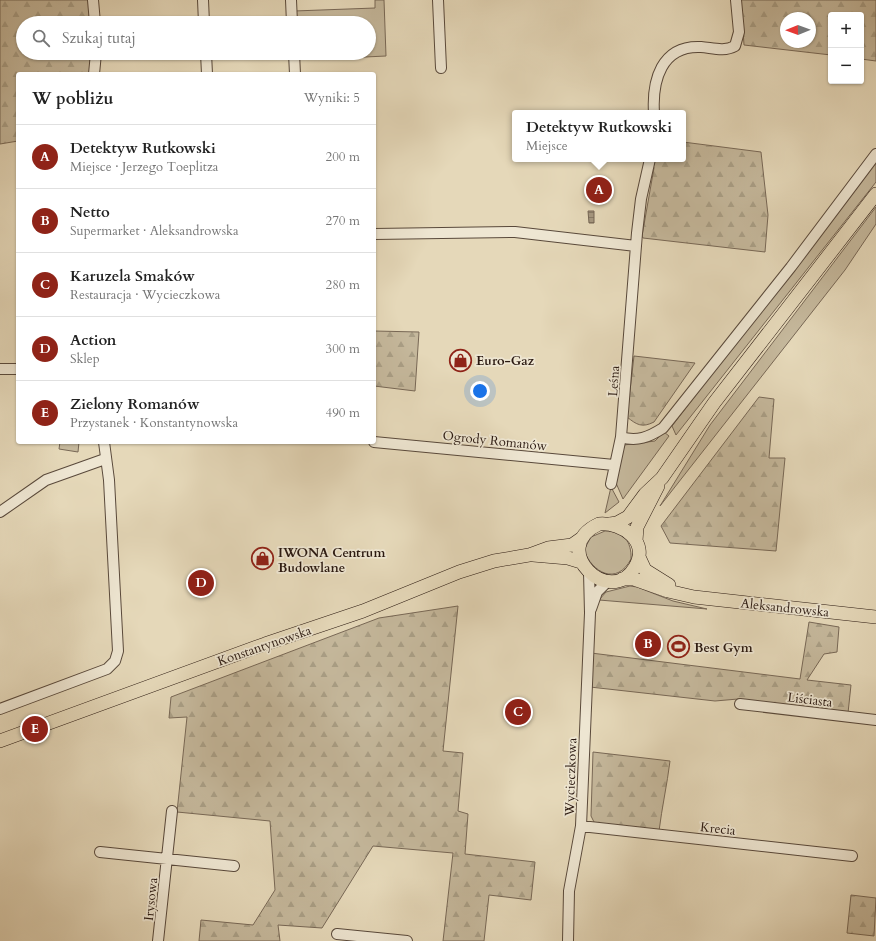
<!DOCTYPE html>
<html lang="pl">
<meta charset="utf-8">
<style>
body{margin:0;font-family:Cardo,serif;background:#f2f2f2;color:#222}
.controls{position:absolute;right:12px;top:12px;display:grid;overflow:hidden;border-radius:4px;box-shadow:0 1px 3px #0004}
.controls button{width:36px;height:36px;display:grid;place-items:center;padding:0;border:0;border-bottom:1px solid #e0e0e0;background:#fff;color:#222;font:20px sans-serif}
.compass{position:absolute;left:780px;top:12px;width:36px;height:36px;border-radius:50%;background:#fff;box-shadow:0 1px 3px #0004;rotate:269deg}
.you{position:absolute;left:480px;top:391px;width:14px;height:14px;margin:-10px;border:3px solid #fff;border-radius:50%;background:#1a73e8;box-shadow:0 0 0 6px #1a73e833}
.badge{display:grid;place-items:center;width:26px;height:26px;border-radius:50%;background:#8f2418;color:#fff;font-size:13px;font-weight:700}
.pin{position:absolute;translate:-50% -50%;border:2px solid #fff;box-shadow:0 1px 4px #0006}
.popup{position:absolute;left:512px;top:110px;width:174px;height:52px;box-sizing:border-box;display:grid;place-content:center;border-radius:4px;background:#fff;filter:drop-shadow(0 1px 3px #0005);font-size:13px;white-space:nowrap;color:#767676}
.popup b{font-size:15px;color:#222}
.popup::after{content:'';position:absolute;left:50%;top:100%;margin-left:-8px;border:8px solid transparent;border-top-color:#fff}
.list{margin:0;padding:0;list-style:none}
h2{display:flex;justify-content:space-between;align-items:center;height:52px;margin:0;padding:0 16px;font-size:17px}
h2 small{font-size:13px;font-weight:400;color:#767676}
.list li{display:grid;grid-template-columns:26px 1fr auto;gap:12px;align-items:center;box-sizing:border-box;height:64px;padding:0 16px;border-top:1px solid #e0e0e0}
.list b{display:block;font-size:15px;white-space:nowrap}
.list p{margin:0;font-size:13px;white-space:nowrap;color:#767676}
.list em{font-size:13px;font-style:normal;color:#767676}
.icon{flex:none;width:22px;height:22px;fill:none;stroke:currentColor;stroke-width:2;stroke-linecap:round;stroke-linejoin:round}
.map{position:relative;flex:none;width:876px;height:941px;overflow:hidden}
.search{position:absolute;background:#fff;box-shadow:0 1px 3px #0004;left:16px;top:16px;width:360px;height:44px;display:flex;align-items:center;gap:10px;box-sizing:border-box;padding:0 14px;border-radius:22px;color:#767676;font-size:15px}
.panel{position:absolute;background:#fff;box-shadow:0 1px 3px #0004;left:16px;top:72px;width:360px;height:372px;border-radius:4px}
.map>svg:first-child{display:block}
.green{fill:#c5b89c;stroke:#786856}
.forest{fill:url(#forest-firs);stroke:#786856;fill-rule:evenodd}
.water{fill:url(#water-rules);stroke:#746554}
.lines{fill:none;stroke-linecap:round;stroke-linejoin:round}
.minor-casing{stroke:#59493b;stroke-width:12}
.major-casing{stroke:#2a1911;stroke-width:14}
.minor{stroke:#eee6d2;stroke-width:10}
.major{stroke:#e5d8b9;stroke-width:13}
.labels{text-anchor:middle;stroke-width:3.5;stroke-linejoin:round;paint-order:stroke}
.poi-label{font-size:13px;font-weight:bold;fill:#2a1911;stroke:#eee6d2;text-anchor:start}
.street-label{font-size:13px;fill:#2a1911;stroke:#eee6d2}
</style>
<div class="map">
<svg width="876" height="941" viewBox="0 0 876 941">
<defs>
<pattern id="forest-firs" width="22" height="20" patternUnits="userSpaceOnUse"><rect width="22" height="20" fill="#c5b89c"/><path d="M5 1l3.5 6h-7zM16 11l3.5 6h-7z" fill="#a99e85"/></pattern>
<pattern id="water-rules" width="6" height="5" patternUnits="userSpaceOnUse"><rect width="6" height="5" fill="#a59780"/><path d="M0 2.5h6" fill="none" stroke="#877a67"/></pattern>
</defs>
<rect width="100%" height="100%" fill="#e5d8b9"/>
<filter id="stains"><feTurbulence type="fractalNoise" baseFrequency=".005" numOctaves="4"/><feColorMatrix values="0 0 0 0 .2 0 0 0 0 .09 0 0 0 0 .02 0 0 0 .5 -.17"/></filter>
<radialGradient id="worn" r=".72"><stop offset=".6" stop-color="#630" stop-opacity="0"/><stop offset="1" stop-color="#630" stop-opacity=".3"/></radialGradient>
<!-- green -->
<path class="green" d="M375,0H384L386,56L344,58L339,54L302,57L298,56L297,53H369V23H295L294,11L375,8Z
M876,160V182L676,435L672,426Z
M876,207V224L845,270L660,506L710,425Z
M664,432L669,436L623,499L616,483L624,445L655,441Z
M60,442H79L78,452L59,449Z
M611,487L619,502L605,513Z
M605,531C623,530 632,542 631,559C617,586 592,573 584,550L591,537Z
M630,586L637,587L673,601L707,609L599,600L606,592Z"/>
<!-- forest -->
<path class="forest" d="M0,0H90L91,23H23V53H93L91,74H18V141L0,144Z
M741,0H876V61L861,59V15H831V55L744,45ZM786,18H810V42H786Z
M683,142L761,152L768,215L765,252L643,238L642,236L654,168L651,159H683Z
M374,331L419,332L415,391L374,386Z
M634,356L695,363L654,422C642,428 637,425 627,417Z
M759,397L774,399L769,458H785L776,551L670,543L661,526Z
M458,606L443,751L463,753L458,811L468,814L465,854L535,862L531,900L489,895L484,941H443L453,853L373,846L322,928L278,925L280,941H199L201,920L253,925L275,890L270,821L177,812L187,717L169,718L171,697L379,618Z
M809,622L839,627L837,652L824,654L807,680L851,685L848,713L738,699L715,701L590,687L591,653L800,679Z
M593,752L670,761C667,785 662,807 659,831L595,824L591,816Z
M851,895L876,898L874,936L847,933Z"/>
<!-- water -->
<path class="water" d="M588,211H594V223H589Z"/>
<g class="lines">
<defs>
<path id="minor" d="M93,0L95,23
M203,0L204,23
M291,0L292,23
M438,0L441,68
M206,53L207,74
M294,53L295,74
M94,74L96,53
M654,113C652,81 661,45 701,47C713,48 724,52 735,46L739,32L736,0
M374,234L515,232L636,246
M0,369H18
M621,437C637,442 649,437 663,428L791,267L876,154
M374,442L614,465
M611,484L621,437L637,233L641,199L650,159
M0,512L46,480L105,459
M591,609L597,592L608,581
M740,704L876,720
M0,709L107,669L115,661L118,651L109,480L104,442
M581,826L852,856
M100,852L234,866
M337,934L407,941
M158,941L172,811
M568,941L569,891L581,826L590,613L589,572"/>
<path id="major" d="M599,524C623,522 650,542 635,567C610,610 547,548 599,524Z
M610,524L617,523L628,517L645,494L662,478L714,403L876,194
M636,541L637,527L658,486
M533,555L568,558L581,562
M639,557L645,570L669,585
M622,579H634L668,591L694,597L876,617
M0,741L265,644L363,611L459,572L494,561L529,555L548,548L572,545L582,538"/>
</defs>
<!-- minor casing -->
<use href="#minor" class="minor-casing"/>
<!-- major casing -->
<use href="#major" class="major-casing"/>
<!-- minor -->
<use href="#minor" class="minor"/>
<!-- major -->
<use href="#major" class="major"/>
</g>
<!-- icons -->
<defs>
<symbol id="shop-ring" viewBox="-11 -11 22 22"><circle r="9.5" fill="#eee6d2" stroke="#8f2418" stroke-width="1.5"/><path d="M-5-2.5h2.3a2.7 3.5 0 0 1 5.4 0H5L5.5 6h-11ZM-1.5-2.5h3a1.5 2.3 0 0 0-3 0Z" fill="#8f2418"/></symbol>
<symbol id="stadium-ring" viewBox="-11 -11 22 22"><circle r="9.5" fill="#eee6d2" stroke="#8f2418" stroke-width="1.5"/><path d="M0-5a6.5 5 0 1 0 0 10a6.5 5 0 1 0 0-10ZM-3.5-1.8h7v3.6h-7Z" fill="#8f2418"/></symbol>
</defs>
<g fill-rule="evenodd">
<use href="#shop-ring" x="448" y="348" width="25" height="25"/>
<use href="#shop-ring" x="250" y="546" width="25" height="25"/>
<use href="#stadium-ring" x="666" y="634" width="25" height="25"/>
</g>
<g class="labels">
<!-- poi labels -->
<g class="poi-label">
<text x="476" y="365">Euro-Gaz</text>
<text x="278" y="557">IWONA Centrum<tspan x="278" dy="15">Budowlane</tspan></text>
<text x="694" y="652">Best Gym</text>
</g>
<!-- street labels -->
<g class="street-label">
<text transform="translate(613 381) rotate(-86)" y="5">Leśna</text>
<text transform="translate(495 440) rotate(6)" y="5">Ogrody Romanów</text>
<text transform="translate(785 607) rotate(6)" y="5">Aleksandrowska</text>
<text transform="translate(264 645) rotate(-19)" y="5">Konstantynowska</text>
<text transform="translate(810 699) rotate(7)" y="5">Liściasta</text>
<text transform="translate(570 777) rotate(-88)" y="5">Wycieczkowa</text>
<text transform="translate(718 828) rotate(6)" y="5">Krecia</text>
<text transform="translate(150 899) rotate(-84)" y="5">Irysowa</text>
</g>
</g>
<rect width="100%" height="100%" filter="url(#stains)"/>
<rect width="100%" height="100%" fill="url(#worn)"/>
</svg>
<div class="controls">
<button>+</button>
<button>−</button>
</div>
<svg class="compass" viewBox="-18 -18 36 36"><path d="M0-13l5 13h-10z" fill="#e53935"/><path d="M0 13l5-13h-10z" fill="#767676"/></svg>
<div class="you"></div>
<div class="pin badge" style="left:599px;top:190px">A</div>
<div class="popup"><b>Detektyw Rutkowski</b>Miejsce</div>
<div class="pin badge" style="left:648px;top:644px">B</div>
<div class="pin badge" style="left:518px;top:712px">C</div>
<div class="pin badge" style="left:201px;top:583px">D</div>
<div class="pin badge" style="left:35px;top:729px">E</div>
<div class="search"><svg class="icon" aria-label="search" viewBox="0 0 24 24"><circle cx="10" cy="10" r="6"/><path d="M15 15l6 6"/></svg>Szukaj tutaj</div>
<section class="panel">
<h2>W pobliżu<small>Wyniki: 5</small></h2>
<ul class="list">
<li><span class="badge">A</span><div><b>Detektyw Rutkowski</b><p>Miejsce · Jerzego Toeplitza</p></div><em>200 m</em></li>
<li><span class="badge">B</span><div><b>Netto</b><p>Supermarket · Aleksandrowska</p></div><em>270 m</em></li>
<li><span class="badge">C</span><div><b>Karuzela Smaków</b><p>Restauracja · Wycieczkowa</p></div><em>280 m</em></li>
<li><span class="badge">D</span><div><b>Action</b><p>Sklep</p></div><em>300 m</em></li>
<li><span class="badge">E</span><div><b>Zielony Romanów</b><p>Przystanek · Konstantynowska</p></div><em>490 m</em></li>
</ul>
</section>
</div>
